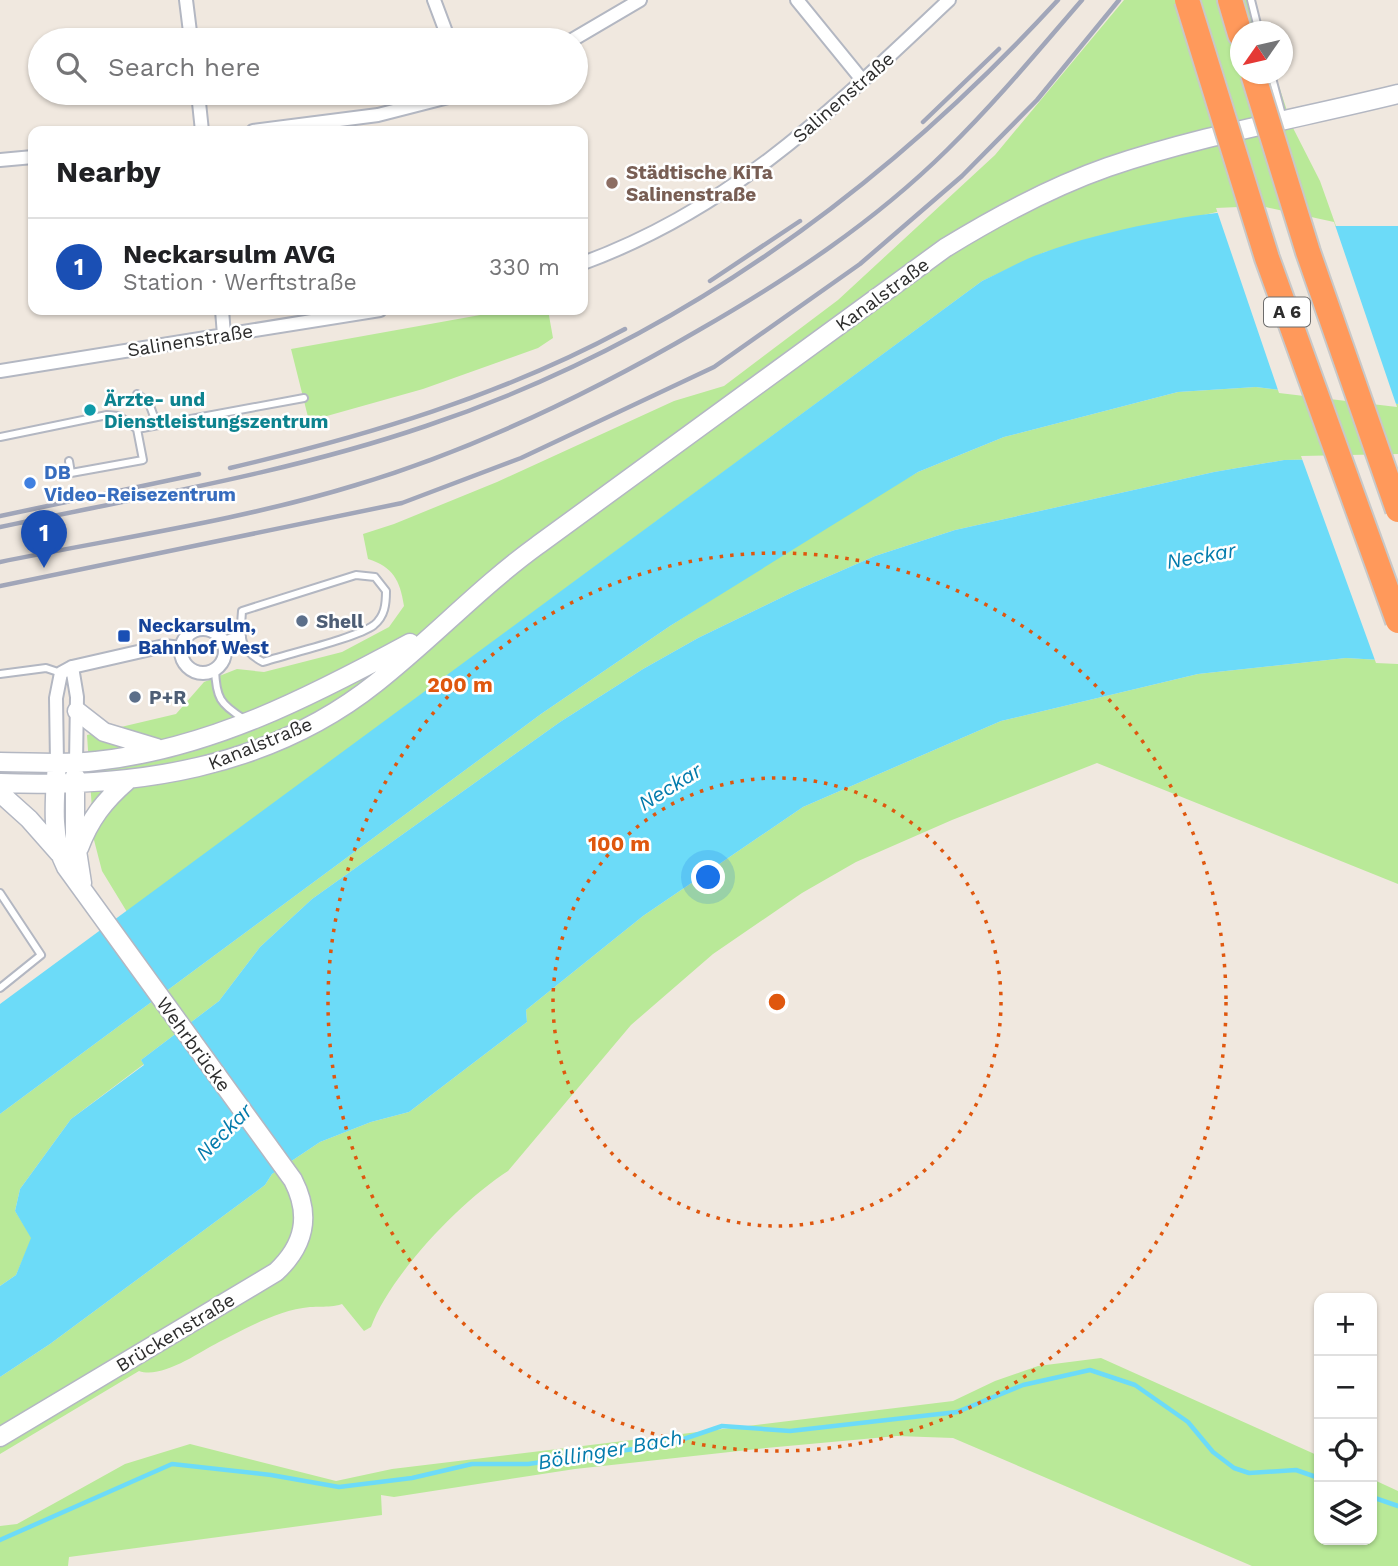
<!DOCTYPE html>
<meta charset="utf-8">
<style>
body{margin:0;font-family:"Work Sans",sans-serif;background:#f6f6f6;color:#202124}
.controls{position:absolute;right:21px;bottom:21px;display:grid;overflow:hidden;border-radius:14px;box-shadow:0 2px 5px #0004}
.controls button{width:63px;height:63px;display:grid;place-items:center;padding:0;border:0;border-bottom:2px solid #e0e0e0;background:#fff;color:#202124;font:35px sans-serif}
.compass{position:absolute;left:1230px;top:21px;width:63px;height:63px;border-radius:50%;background:#fff;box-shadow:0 2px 5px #0004;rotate:236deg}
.you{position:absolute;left:709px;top:878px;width:24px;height:24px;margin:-18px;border:5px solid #fff;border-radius:50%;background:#1a73e8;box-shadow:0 0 0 10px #1a73e833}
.badge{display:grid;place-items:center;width:46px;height:46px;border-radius:50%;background:#0f766e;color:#fff;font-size:23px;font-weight:700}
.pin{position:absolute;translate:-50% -58px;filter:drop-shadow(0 2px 4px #0008)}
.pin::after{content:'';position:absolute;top:37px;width:24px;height:21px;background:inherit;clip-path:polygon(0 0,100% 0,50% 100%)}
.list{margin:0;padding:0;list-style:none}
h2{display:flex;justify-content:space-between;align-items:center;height:91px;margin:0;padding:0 28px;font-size:30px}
h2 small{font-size:23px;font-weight:400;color:#757577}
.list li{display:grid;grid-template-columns:46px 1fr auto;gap:21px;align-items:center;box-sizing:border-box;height:98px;padding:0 28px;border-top:2px solid #e0e0e0}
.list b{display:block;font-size:26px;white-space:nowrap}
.list p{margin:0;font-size:23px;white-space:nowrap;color:#757577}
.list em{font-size:23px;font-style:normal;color:#757577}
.icon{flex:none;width:38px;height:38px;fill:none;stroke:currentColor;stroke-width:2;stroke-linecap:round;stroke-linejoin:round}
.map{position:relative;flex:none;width:1398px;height:1566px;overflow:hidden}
.search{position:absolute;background:#fff;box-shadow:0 2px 5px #0004;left:28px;top:28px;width:560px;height:77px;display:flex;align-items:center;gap:18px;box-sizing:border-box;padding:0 24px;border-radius:38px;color:#757577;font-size:26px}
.panel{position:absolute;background:#fff;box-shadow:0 2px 5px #0004;left:28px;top:126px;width:560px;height:189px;border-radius:14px}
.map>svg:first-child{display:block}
.green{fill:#b9e998}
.water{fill:#6cdbf8}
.pier{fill:#f0e8df}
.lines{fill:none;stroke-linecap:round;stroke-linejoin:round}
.stream{stroke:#6cdbf8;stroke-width:4.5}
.lane-casing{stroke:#b3b7c2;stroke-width:10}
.street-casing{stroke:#b3b7c2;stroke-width:16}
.secondary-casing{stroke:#b3b7c2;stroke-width:21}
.highway-casing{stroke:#c8c8c8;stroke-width:28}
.lane{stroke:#fff;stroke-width:6}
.street{stroke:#fff;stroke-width:12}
.secondary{stroke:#fff;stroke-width:18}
.highway{stroke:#ff995b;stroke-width:24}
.rail{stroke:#a1a6b9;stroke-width:4.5}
.highway-bridge-casing{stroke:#c8c8c8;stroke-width:28;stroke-linecap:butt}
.highway-bridge{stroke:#ff995b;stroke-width:24}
.ring{fill:none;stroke:#df570e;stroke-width:3.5;stroke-dasharray:3.5 7}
.education-dot{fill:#8d6e63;stroke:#fff;stroke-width:2.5}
.culture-dot{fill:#0f9aa8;stroke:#fff;stroke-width:2.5}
.shop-dot{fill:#3f7fe0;stroke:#fff;stroke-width:2.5}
.service-dot{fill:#5c6f8a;stroke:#fff;stroke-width:2.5}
.transit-dot{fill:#1a4fb4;stroke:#fff;stroke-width:2.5}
.labels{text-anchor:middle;stroke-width:5;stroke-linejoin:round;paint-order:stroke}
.shield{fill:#fff;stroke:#6c6c6c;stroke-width:2}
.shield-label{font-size:18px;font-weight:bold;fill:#2d2d2d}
.street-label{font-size:19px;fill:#2d2d2d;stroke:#fff}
.education-label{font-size:19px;font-weight:bold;fill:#785e54;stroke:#fff;text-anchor:start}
.culture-label{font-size:19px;font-weight:bold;fill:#0d838f;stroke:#fff;text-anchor:start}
.shop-label{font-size:19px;font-weight:bold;fill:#366cbe;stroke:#fff;text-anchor:start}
.service-label{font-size:19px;font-weight:bold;fill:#4e5e75;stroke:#fff;text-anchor:start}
.transit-label{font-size:19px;font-weight:bold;fill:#164399;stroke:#fff;text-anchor:start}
.water-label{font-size:21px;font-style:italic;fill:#037bac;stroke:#fff}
.centre{fill:#df570e;stroke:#fff;stroke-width:3.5}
.ring-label{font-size:21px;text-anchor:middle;font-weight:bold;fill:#df570e;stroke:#fff;stroke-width:5;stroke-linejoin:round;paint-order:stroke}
</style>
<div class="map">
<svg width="1398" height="1566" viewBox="0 0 1398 1566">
<rect width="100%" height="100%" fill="#f0e8df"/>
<!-- green -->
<path class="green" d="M1124,0H1251L1261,31L1240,32V74H1275L1292,126L1320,181L1336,226L1221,211L1045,252L982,281L127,912L102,871L94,840L87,735L176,714L204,682L237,669L264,672L342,652L389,627L404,606C400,580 393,567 368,559L363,534L394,524L497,482L674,401L724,386L838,300L995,155Z
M508,310H548L553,338L538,348L423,389L309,421L291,349Z
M1256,387L1398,404V458L1284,460L1214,472L955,530L875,556L797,590L698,638L643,669L560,722L312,899L260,947L219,1001L141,1060L144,1064L71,1119L20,1189L15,1211L32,1238L16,1275L0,1286V1114L541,714L670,626L867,501L918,472L1004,437L1178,392Z
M1346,658L1398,661V884L1097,763L952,820L856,862L802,893L713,954L631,1025L508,1171C461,1201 390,1275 371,1327L364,1331L342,1304C330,1308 322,1306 310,1307C278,1310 247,1328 219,1342C198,1353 162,1379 139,1371L0,1454V1377L50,1344L265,1185L272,1174L320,1142L371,1122L409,1112L527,1022L526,1010L643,916L803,807L1001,721L1198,674Z
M1101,1358L1319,1456V1540H1372V1479L1398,1491V1566H1252L953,1438L897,1436L766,1448L575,1469L394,1497L381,1495L382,1515L69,1557L68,1566H0V1526L17,1524L125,1464L190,1444L336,1481L392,1469L953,1401L995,1381L1038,1366Z"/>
<!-- water -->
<path class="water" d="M1261,209L1336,226H1398V404L1256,387L1178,392L1004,437L918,472L670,626L541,714L0,1114V1004L982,281C1003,271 1024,259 1045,252C1105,230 1197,212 1261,209Z
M1398,458V661L1346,658L1198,674L1001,721L803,807L643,916L526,1010L527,1022L409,1112L371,1122L320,1142L272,1174L265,1185L50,1344L0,1377V1286L16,1275L31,1238L15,1211L20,1189L71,1119L144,1065L141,1060L219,1001L260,947L312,899L560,722L643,669L698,638L797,590L875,556L955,530L1214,472L1284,460Z"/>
<!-- pier -->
<path class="pier" d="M1261,206L1334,222L1397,407L1279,393L1216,208Z
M1398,454V664L1376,663L1301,456Z"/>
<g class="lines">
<!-- stream -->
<path class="stream" d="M1372,1497L1398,1506
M0,1540L172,1464L271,1475L339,1487L412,1478L472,1464H528L669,1444L722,1426L790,1431L957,1412L1023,1385L1090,1370L1135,1385L1188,1422L1213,1452L1234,1468L1249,1473L1296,1470L1319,1478"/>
<defs>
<path id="lane" d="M1251,0L1259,32
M1271,74L1283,119
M137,394L149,403L157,425
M0,437L107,415L119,416L137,429
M69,461L71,473L143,460L137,429L304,398
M356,575L375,577L386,591C386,604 385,616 374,625C357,638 287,654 263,662C239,650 240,636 242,611Z
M215,669C216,698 220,704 244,719
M0,674L46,668L61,673
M0,893L41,955L0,988"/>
<path id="street" d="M186,0L191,40
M434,0L449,40
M797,0L863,81
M572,40L640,0
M198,93L202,131
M253,131L378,115L464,93
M0,160L33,157
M583,263C734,208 835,107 949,0
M222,310L224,335
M0,371L380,310
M181 651a22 22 0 1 1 44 0a22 22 0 1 1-44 0Z
M224,643L239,638
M72,667L77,697L76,763
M57,763L56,698L61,673L72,667L164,646L181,648"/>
<path id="secondary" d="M77,711L104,732L157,748
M0,762C32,762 65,765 96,761C210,749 312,696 410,643
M75,776V838L82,883
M0,783C133,788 268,769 376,683C432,639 480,587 538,545C674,446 810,347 945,248C997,216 1051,187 1108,167C1202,135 1301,118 1398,94
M0,793L29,819L59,853
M79,848C90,819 104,801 127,781
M0,1437L276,1272C305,1245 311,1215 293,1180L66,867C50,837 55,796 57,763"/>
<path id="highway" d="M1230,0L1240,34"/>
</defs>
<!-- lane casing -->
<use href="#lane" class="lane-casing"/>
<!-- street casing -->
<use href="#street" class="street-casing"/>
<!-- secondary casing -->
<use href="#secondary" class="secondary-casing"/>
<!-- highway casing -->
<use href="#highway" class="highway-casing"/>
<!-- lane -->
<use href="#lane" class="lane"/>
<!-- street -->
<use href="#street" class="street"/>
<!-- secondary -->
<use href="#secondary" class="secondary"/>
<!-- highway -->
<use href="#highway" class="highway"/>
<!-- rail -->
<path class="rail" d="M923,122L999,49
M710,281L800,221
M230,468C366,436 501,396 625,329
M0,516L199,474
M0,527C142,497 288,473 426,426C673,343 883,190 1058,0
M0,562C118,538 242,520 356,485C476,449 591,393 699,330C788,279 874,222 947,150C995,103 1038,51 1082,0
M0,586L402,503L521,458L714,367L860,264L962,176L1037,100L1119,0"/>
<defs>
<path id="highway-bridge" d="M1187,0L1267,258L1398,621
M1253,74L1308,252L1398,510"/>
</defs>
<!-- highway-bridge casing -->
<use href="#highway-bridge" class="highway-bridge-casing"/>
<!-- highway-bridge -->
<use href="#highway-bridge" class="highway-bridge"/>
</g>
<!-- distance rings -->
<g class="ring">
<circle cx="777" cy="1002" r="224"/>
<circle cx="777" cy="1002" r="449"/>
</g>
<!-- markers -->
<circle class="education-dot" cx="612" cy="183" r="7"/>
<circle class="culture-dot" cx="90" cy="410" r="7"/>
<circle class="shop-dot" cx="30" cy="483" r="7"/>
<g class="service-dot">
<circle cx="302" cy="621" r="7"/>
<circle cx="135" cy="697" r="7"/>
</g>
<rect class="transit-dot" x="117" y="629" width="14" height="14" rx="3.5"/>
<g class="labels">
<!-- shield labels -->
<rect class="shield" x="1264" y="297.5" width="46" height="29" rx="5"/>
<g class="shield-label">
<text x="1287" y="318">A 6</text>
</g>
<!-- street labels -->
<g class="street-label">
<text transform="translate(843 97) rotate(-41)" y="7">Salinenstraße</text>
<text transform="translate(882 294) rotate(-36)" y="7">Kanalstraße</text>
<text transform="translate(190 340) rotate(-9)" y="7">Salinenstraße</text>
<text transform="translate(260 743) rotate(-22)" y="7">Kanalstraße</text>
<text transform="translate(194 1044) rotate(54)" y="7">Wehrbrücke</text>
<text transform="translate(175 1332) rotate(-31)" y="7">Brückenstraße</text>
</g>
<!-- education labels -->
<g class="education-label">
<text x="626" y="179">Städtische KiTa<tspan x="626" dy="22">Salinenstraße</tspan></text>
</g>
<!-- culture labels -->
<g class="culture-label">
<text x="104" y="406">Ärzte- und<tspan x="104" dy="22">Dienstleistungszentrum</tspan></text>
</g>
<!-- shop labels -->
<g class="shop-label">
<text x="44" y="479">DB<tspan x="44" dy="22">Video-Reisezentrum</tspan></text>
</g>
<!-- service labels -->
<g class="service-label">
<text x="316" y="628">Shell</text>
<text x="149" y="704">P+R</text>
</g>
<!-- transit labels -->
<g class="transit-label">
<text x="138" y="632">Neckarsulm,<tspan x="138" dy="22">Bahnhof West</tspan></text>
</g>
<!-- water labels -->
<g class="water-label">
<text transform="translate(1201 556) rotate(-10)" y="7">Neckar</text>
<text transform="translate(670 787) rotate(-32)" y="7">Neckar</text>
<text transform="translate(224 1132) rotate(-45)" y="7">Neckar</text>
<text transform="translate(610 1450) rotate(-10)" y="7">Böllinger Bach</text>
</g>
</g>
<circle cx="777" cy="1002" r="10" class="centre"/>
<g class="ring-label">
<text x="460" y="692">200 m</text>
<text x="619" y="851">100 m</text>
</g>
</svg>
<div class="controls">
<button>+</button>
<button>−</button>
<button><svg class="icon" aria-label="locate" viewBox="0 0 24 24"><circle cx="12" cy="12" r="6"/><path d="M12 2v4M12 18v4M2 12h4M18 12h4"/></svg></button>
<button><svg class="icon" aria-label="layers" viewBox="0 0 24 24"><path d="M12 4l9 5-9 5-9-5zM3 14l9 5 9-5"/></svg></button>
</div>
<svg class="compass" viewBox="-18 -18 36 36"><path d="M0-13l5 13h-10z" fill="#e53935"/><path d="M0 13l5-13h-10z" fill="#757577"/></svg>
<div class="you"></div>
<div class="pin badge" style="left:44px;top:568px;background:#1a4fb4">1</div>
<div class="search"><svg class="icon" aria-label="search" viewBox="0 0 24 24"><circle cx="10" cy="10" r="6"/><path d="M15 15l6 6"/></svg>Search here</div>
<section class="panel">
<h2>Nearby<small></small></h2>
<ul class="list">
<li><span class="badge" style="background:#1a4fb4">1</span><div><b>Neckarsulm AVG</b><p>Station · Werftstraße</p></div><em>330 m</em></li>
</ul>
</section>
</div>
